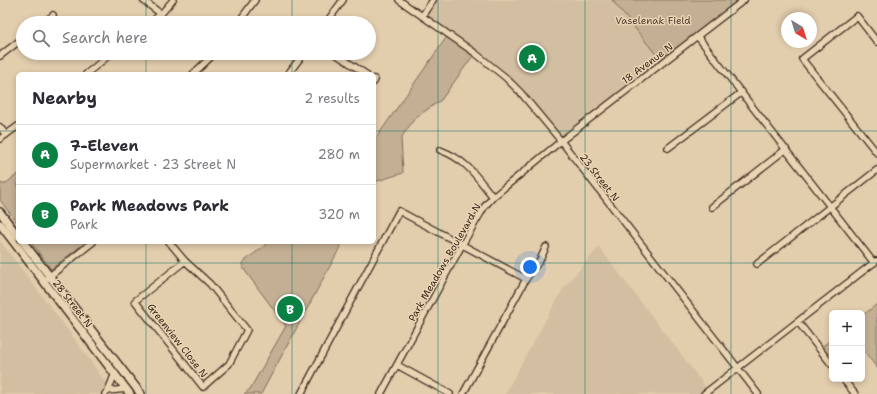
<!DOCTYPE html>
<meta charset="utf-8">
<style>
body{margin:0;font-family:"Shantell Sans",sans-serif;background:#f2f2f3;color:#2b2b33}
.controls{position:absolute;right:12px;bottom:12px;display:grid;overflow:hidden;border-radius:6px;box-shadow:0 2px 6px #0003}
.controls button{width:36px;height:36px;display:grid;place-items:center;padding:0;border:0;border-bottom:1px solid #e1e1e2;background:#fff;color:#2b2b33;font:20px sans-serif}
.compass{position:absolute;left:781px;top:12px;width:36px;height:36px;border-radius:50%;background:#fff;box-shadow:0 2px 6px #0003;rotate:142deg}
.you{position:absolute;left:530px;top:267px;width:14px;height:14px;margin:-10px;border:3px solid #fff;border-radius:50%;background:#1a73e8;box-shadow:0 0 0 6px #1a73e833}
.badge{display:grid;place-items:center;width:26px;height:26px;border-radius:50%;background:#0b8043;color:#fff;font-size:13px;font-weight:700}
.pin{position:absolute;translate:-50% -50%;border:2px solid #fff;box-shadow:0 1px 4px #0006}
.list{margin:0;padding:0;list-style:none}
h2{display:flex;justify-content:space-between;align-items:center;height:52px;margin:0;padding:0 16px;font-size:17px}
h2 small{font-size:13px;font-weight:400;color:#7c7c81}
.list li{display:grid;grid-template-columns:26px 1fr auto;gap:12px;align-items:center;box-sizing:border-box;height:60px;padding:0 16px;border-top:1px solid #e1e1e2}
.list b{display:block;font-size:15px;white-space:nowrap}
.list p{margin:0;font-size:13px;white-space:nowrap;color:#7c7c81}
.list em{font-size:13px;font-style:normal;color:#7c7c81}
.icon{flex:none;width:22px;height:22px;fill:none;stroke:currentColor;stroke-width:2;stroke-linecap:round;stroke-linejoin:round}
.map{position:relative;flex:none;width:877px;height:394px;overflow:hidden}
.search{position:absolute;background:#fff;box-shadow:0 2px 6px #0003;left:16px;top:16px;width:360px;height:44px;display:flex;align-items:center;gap:10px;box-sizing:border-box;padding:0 14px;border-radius:22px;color:#7c7c81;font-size:15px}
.panel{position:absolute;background:#fff;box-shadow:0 2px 6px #0003;left:16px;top:72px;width:360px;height:172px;border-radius:6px}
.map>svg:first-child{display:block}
.built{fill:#d2bea0}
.green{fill:#c3af93;stroke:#7f6c58}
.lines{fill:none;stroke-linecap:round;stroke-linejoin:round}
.minor-casing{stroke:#3b2a1e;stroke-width:8}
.major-casing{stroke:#3b2a1e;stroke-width:10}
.minor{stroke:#e9d4b3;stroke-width:5.5}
.major{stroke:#e9d4b3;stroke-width:7}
.grid{fill:none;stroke:#0f766e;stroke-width:1;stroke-opacity:0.55}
.labels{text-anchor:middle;stroke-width:3;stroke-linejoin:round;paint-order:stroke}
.park-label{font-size:10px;fill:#4f3e30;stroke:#e9d4b3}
.street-label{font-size:10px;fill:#3b2a1e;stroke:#e9d4b3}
</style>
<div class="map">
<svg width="877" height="394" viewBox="0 0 877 394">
<rect width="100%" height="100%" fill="#e2cdad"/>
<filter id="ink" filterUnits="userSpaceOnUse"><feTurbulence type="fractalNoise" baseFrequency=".025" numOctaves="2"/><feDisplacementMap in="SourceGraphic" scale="8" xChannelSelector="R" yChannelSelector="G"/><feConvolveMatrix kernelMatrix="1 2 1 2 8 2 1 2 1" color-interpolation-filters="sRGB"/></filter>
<g filter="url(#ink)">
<!-- built -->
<path class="built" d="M434,0H612L663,63L561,141L513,84L422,16Z
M0,241L70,333L114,394H0Z
M599,247L708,390L704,394H505L563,289Z"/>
<!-- green -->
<path class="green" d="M612,0H744L663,63Z
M448,35L475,53L441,100L415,118L401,138L403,173L377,181L374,185V141Z
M18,174V224L0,200V182L2,184H5Z
M31,242H86L51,269Z
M269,242H343L261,394H244L250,389L286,326L243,268L242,263Z
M877,304V368L864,351L862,352V316Z
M832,339V365L820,348Z"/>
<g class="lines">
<defs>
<path id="minor" d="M143,0L161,14
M399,0L475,53L505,77L521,93L561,141L758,394
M422,16L433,0
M43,23L53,15
M150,23L161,14L173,0
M238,23L255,0
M326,23L343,0
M698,37L874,263
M877,42L857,16L802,59L877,153
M334,53L366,74
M0,56L23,38
M86,74L112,53
M193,74L215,53
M288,74L304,53
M374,79L375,80L374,82
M0,127L6,135
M0,139L18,126
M668,148L742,92
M440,150C467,160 476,176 493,197
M712,207L786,149
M169,242L185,261L210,284L247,330L229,364L203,387L135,301L185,261
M757,264L877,170
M46,279L93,242
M798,322L832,365
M397,365L450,394
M843,379L855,394
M108,391L115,373
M105,394L108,391L127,389
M301,394L399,211L526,279
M381,394L462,245L485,206L493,197L561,141L744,0
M463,394L526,279L540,260L546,247
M704,394L876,261"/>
<path id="major" d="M0,212L18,236
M0,224L130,394
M23,242L141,394"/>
</defs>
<!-- minor casing -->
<use href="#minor" class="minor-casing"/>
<!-- major casing -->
<use href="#major" class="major-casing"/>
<!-- minor -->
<use href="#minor" class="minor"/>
<!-- major -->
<use href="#major" class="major"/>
</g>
</g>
<!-- grid -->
<path class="grid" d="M146,0V23M292,0V23M438,0V394M585,0V394M731,0V394M146,53V74M292,53V74M0,131H18M374,131H877M146,242V394M292,242V394M0,263H877"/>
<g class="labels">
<!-- park labels -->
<g class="park-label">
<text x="653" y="24">Vaselenak Field</text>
</g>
<!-- street labels -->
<g class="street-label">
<text transform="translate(647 63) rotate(-37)" y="4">18 Avenue N</text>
<text transform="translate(600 177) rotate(52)" y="4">23 Street N</text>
<text transform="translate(444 262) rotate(-60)" y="4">Park Meadows Boulevard N</text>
<text transform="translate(73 303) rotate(52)" y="4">28 Street N</text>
<text transform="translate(178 340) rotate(52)" y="4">Greenview Close N</text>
</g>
</g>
</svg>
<div class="controls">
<button>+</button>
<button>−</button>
</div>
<svg class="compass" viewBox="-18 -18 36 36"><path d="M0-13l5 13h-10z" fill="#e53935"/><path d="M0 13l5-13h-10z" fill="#7c7c81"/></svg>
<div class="you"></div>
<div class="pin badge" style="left:532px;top:58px">A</div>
<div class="pin badge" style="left:290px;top:309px">B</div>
<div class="search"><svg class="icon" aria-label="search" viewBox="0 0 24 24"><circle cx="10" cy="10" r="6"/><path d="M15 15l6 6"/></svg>Search here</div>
<section class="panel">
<h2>Nearby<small>2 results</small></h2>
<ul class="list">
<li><span class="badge">A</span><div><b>7-Eleven</b><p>Supermarket · 23 Street N</p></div><em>280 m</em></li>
<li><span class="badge">B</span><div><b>Park Meadows Park</b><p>Park</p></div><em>320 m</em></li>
</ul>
</section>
</div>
